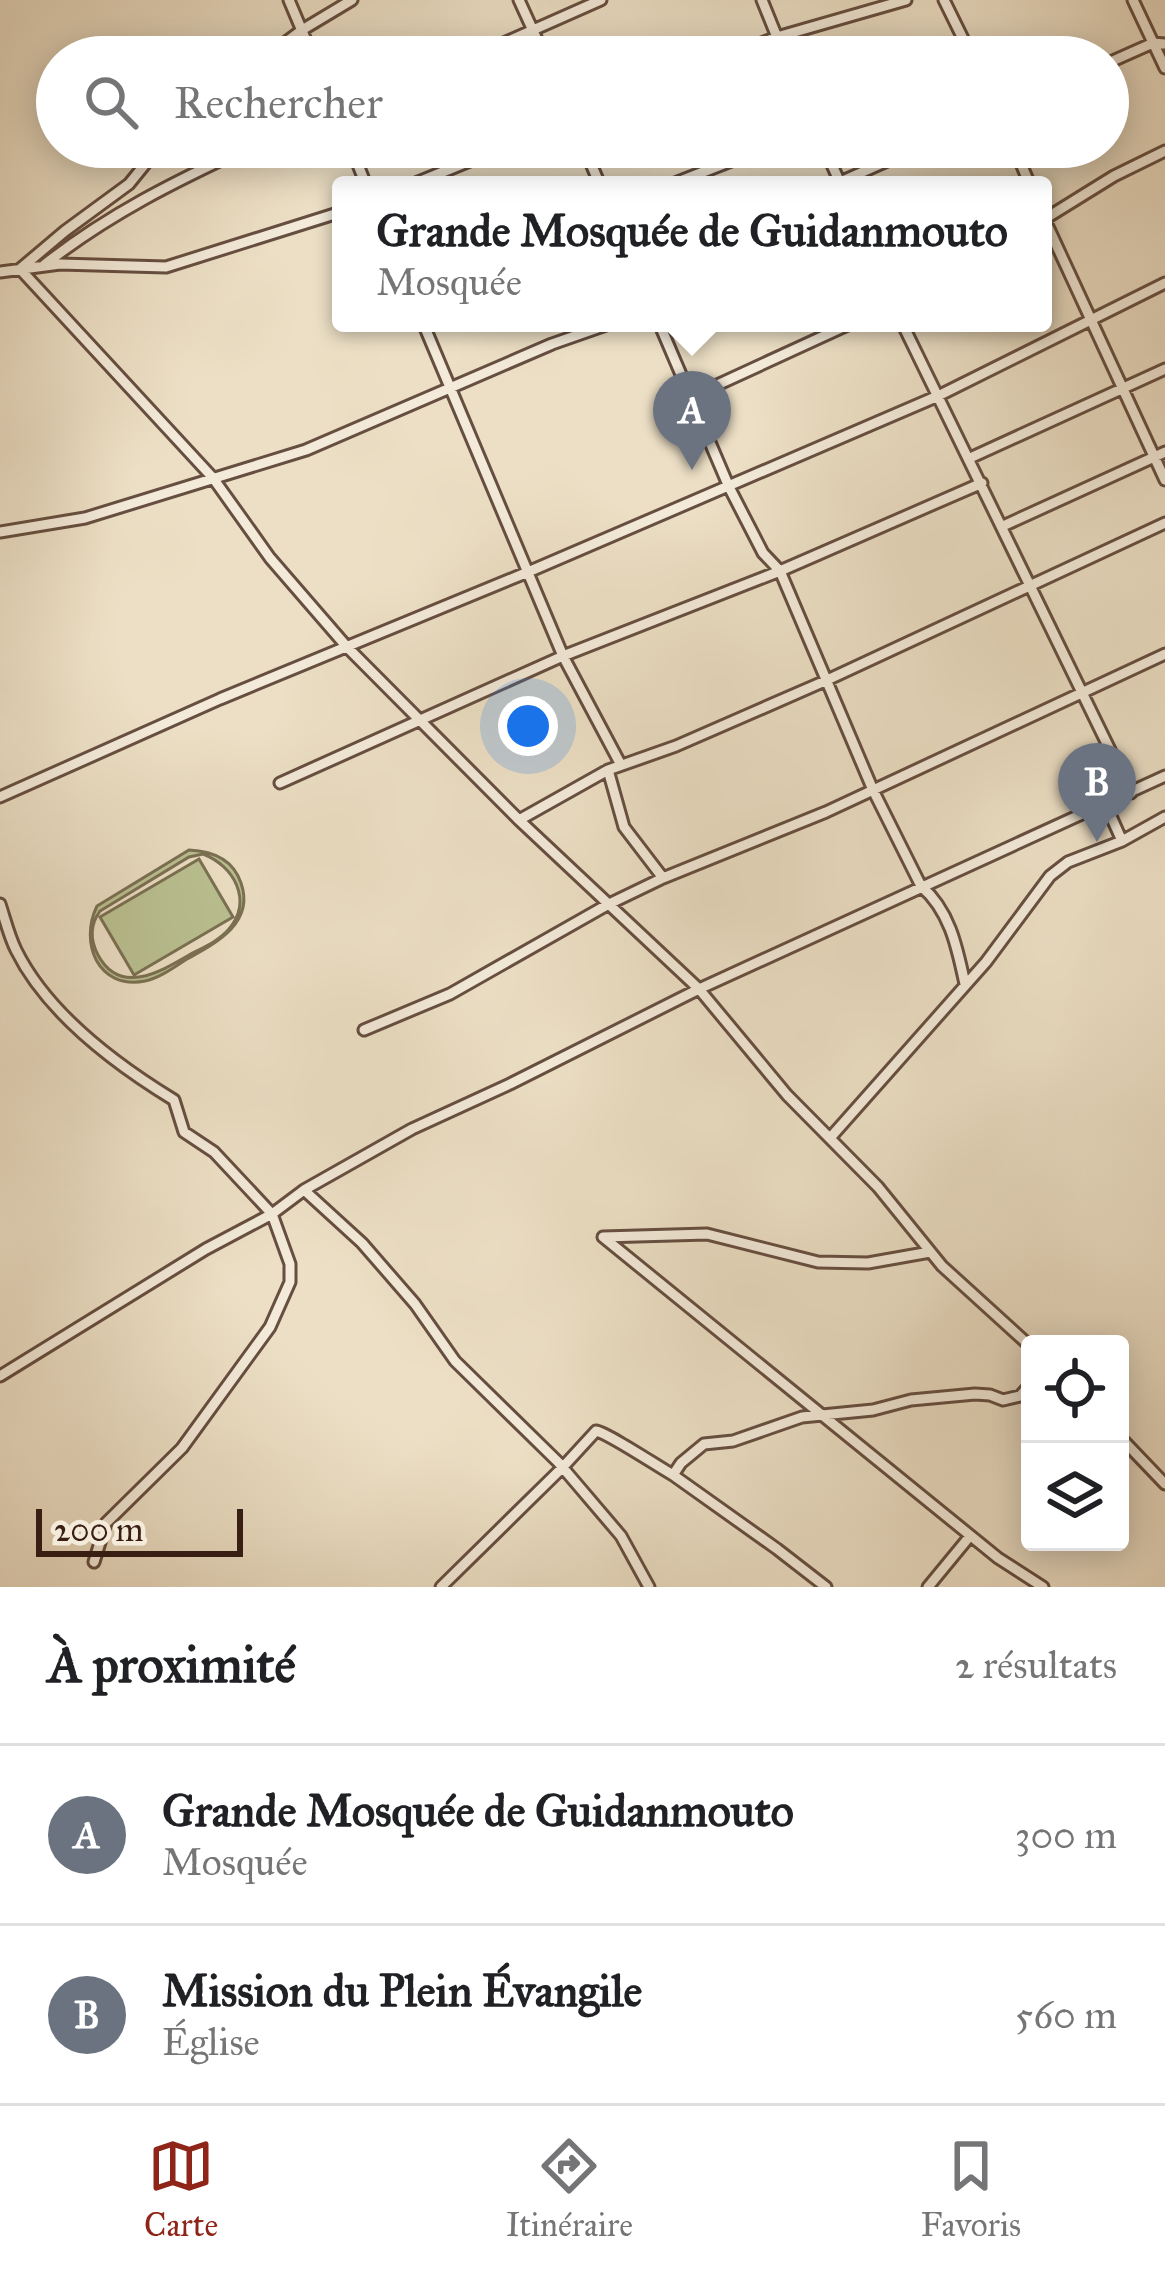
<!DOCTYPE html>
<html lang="fr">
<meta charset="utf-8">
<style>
body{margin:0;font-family:"IM FELL Great Primer",serif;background:#f2f2f2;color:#202124}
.controls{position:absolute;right:36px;bottom:36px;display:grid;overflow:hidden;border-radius:12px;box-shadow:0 6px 30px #0003}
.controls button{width:108px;height:108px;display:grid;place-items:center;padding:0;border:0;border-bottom:3px solid #e0e0e0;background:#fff;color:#202124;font:60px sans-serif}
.scale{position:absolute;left:36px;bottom:30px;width:207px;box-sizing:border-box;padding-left:12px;border:6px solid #391e13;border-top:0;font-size:33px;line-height:42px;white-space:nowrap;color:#391e13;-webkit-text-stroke:9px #f3ead9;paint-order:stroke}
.you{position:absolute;left:528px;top:726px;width:42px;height:42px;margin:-30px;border:9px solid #fff;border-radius:50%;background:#1a73e8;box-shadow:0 0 0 18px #1a73e833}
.badge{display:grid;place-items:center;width:78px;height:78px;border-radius:50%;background:#8f2418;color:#fff;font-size:39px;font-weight:700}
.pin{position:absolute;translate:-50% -99px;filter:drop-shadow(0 3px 6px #0008)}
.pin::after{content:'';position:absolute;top:63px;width:42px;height:36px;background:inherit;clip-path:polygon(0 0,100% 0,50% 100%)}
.popup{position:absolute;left:332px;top:176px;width:720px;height:156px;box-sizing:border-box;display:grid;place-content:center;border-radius:12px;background:#fff;filter:drop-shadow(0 3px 9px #0005);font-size:39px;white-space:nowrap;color:#757577}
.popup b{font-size:45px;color:#202124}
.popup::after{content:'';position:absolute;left:50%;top:100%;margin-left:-24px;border:24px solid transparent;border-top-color:#fff}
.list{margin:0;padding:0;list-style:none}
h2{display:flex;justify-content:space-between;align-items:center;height:156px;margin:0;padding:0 48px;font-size:51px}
h2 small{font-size:39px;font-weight:400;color:#757577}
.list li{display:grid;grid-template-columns:78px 1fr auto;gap:36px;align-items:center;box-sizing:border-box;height:180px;padding:0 48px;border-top:3px solid #e0e0e0}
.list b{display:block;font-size:45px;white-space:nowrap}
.list p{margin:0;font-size:39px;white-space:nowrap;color:#757577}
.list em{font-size:39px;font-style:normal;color:#757577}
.icon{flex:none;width:66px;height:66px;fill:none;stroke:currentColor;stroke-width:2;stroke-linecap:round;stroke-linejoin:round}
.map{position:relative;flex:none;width:1165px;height:1587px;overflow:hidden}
.search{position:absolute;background:#fff;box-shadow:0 6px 30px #0003;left:36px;right:36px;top:36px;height:132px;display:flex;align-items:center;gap:30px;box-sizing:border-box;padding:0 42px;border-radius:66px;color:#757577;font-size:45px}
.sheet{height:516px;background:#fff}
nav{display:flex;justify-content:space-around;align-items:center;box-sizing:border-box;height:168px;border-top:3px solid #e0e0e0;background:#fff;font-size:33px;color:#757577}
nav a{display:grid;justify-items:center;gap:6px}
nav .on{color:#8f2418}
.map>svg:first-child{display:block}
.park{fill:#bac192;stroke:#7a7052;stroke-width:3;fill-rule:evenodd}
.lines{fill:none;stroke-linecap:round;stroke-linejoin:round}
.minor-casing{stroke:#664e40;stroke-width:15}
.minor{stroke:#f3ead9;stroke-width:9}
</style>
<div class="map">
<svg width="1165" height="1587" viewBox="0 0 1165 1587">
<rect width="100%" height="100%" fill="#ecdfc5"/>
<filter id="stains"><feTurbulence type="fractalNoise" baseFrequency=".00167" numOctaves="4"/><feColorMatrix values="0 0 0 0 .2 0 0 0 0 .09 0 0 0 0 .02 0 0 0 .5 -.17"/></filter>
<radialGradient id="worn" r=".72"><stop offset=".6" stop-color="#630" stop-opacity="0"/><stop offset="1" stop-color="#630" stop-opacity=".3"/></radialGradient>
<!-- park -->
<path class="park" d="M189,850C212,851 233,859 241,883C255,923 216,943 187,959C174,967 160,978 145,981C98,990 79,943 97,906ZM203,854C234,866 253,900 229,929C219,941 202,948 189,955C160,972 120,996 98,955C90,940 90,925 100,911L189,857Z
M199,859L233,917L134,975L100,917Z"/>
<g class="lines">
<defs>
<path id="minor" d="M289,0L313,57
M519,0L545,57
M762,0L785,57
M944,0L972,57
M1133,0L1165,68
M266,57L302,30L352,0
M472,57L601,0
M726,57L777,37L906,0
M1108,63L1153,43L1165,44
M159,147L129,184L65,231L20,269L213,478L270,558L347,647L519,820L699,989L787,1095L878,1187L942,1266L1030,1346
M351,147L366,185
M584,147L600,185
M824,147L841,185
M1014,147L1030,185
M840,182L919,147
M411,185L504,147
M670,185L767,147
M1043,216L1165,480
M1043,220L1114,176L1165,151
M44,265C109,214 174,182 249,147
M0,272L60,264L166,267L341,212
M423,323L563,656L621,765
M659,323L729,487L763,553L780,571L873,790L921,886C950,911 957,947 965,984
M902,323L1131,793
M691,397L852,323
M970,458L1165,369
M1003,526L1165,452
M0,532L85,518L306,450L552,344L612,323
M608,770L624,827L663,878
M280,783L563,656L780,571L982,483
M0,797L220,699L528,572L938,396L1165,283
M1106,805L1122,841
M519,820L608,770L676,746L825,681L1165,523
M0,904C5,919 9,936 16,950C47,1013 115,1064 174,1100L184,1132L214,1152L272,1214L290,1264V1282L270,1327L182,1448L106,1523L94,1562
M364,1030L450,994L607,905L663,878L826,812L1165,654
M830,1138L986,962L1050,876L1068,862L1122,841L1165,817
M304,1190L362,1243L415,1304L455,1361L558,1462L621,1536L649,1587
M603,1237L998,1558L1043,1587
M603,1237L707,1234L818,1262L868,1263L930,1252
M0,1376L206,1249L272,1214L304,1190L412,1129L510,1084L699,989L1165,776
M1120,1437L1165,1484
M673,1475L777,1549L826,1587
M441,1587L562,1468L596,1431C608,1433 657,1466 673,1475L681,1463L704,1444L733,1441L802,1417L873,1410L911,1400L975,1394L990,1395L1003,1400L1020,1396L1030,1385
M928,1587L970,1536"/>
</defs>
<!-- minor casing -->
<use href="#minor" class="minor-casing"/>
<!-- minor -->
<use href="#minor" class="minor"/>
</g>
<rect width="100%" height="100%" filter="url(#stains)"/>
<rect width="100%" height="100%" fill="url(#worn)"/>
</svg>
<div class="controls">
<button><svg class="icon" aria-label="locate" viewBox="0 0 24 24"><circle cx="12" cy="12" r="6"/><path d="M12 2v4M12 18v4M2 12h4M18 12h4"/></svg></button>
<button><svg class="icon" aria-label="layers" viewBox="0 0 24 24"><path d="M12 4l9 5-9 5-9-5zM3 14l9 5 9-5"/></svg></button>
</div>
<div class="scale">200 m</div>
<div class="you"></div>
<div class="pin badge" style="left:692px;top:470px;background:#6b7280">A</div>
<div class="popup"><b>Grande Mosquée de Guidanmouto</b>Mosquée</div>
<div class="pin badge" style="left:1097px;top:842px;background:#6b7280">B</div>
<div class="search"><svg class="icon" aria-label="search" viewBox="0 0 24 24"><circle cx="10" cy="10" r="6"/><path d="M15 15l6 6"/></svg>Rechercher</div>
</div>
<section class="sheet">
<h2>À proximité<small>2 résultats</small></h2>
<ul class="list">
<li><span class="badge" style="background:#6b7280">A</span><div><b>Grande Mosquée de Guidanmouto</b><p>Mosquée</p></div><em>300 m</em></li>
<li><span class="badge" style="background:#6b7280">B</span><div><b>Mission du Plein Évangile</b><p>Église</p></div><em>560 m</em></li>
</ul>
</section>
<nav>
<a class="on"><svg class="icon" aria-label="map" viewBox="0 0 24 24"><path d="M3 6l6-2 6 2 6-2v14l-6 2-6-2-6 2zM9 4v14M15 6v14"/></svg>Carte</a>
<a><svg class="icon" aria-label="directions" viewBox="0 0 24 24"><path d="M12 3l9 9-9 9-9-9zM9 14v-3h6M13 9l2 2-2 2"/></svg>Itinéraire</a>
<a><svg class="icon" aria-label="saved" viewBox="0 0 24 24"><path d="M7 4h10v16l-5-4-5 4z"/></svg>Favoris</a>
</nav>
